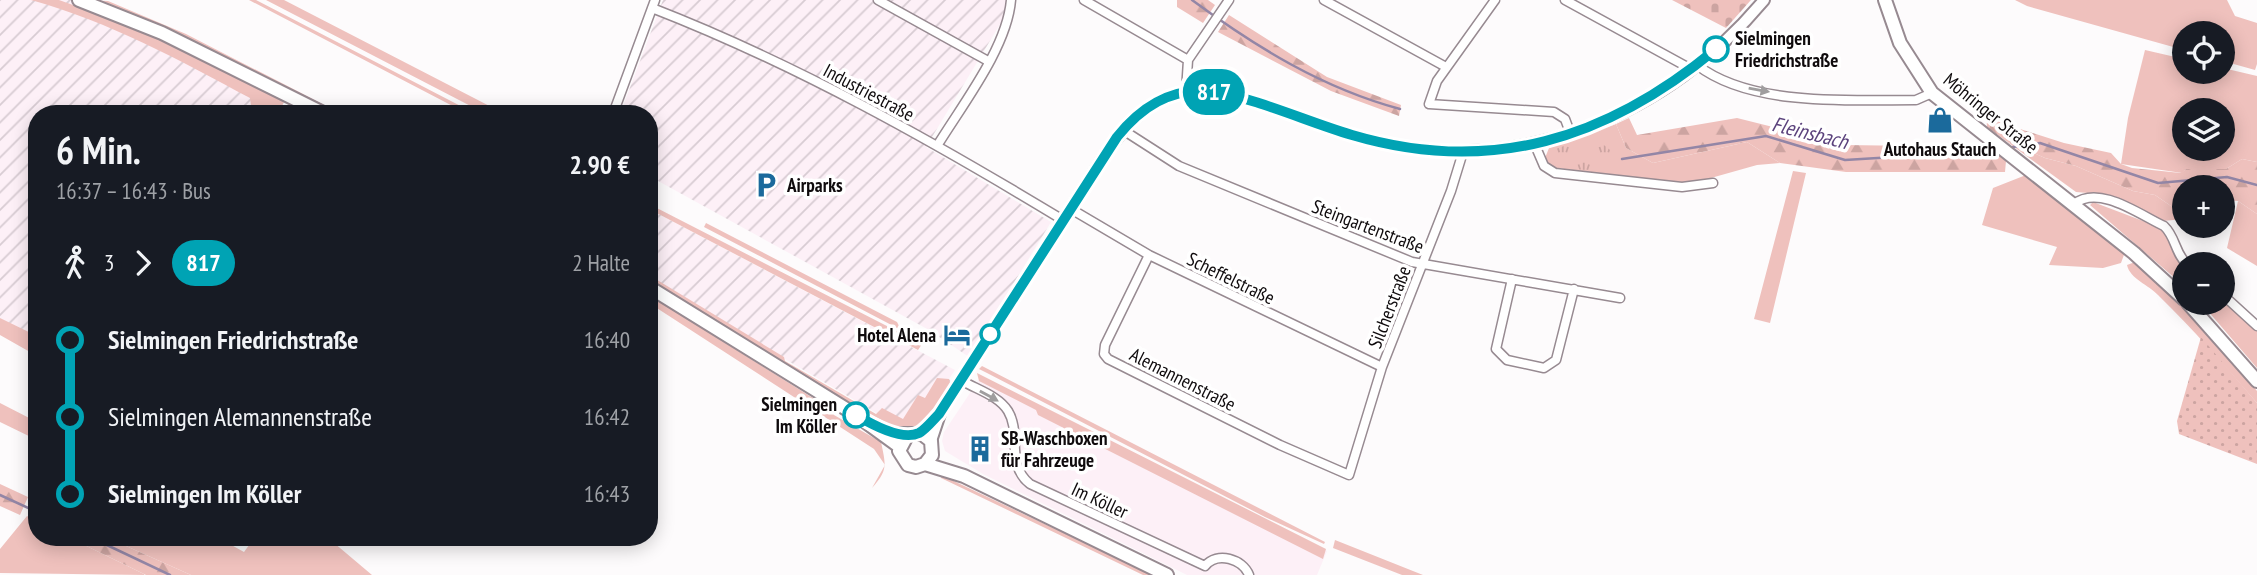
<!DOCTYPE html>
<html lang="de">
<meta charset="utf-8">
<style>
:root{--surface:#171b24;--page:#242831;--text:#f1f3f6;--muted:#9ea1a6}
body{margin:0;font-family:"PT Sans Narrow",sans-serif;background:var(--page);color:var(--text);height:100vh;display:flex;flex-direction:column;font-size:26px;white-space:nowrap}
*{box-sizing:border-box;margin:0}
p{font-size:23px;color:var(--muted)}
.icon{flex:none;width:38px;height:38px;fill:none;stroke:currentColor;stroke-width:2;stroke-linecap:round;stroke-linejoin:round}
.map{position:relative;flex:1;overflow:hidden}
.drawer{position:absolute;left:28px;top:105px;width:630px;height:441px;display:flex;flex-direction:column;background:var(--surface);border-radius:28px;box-shadow:0 4px 18px #0003}
.drawer>*{flex:none}
.badge{padding:0 14px;border-radius:23px;font-size:24px;line-height:46px}
.fabs{position:absolute;left:2172px;top:21px;display:grid;gap:14px}
.fabs a{display:grid;place-items:center;width:63px;height:63px;border-radius:50%;background:var(--surface);box-shadow:0 4px 18px #0003;font-size:35px}
.map>.badge{position:absolute;translate:-50% -50%;box-shadow:0 0 0 4px #fff}
.legs{display:flex;align-items:center;gap:10px;height:77px;padding:0 28px;font-size:23px}
.legs p{margin-inline-start:auto}
.summary{display:flex;align-items:center;justify-content:space-between;height:119px;padding:0 28px}
h1{font-size:38px;font-weight:600;line-height:52px}
ul{padding:0 28px;list-style:none}
li{display:flex;align-items:center;gap:24px;height:77px;font-size:26px}
li i{display:grid;place-items:center;width:10px;height:100%;margin:0 9px;background:currentColor}
li i::after{content:'';width:18px;height:18px;margin:-9px;border:5px solid;border-radius:50%;background:var(--surface)}
li p{margin-inline-start:auto}
li:first-child i{background:linear-gradient(#0000 50%,currentColor 0)}
li:last-child i{background:linear-gradient(currentColor 50%,#0000 0)}
.map>svg:first-child{display:block}
.built{fill:#fdf0f7}
.industrial{fill:url(#industrial-furrows)}
.grass{fill:#efc1bd;fill-rule:evenodd}
.forest{fill:url(#forest-firs)}
.cemetery{fill:url(#cemetery-stones)}
.park{fill:url(#park-tufts)}
.garden{fill:url(#garden-dots)}
.lines{fill:none;stroke-linecap:round;stroke-linejoin:round}
.stream{stroke:#9386a6;stroke-width:2.5}
.minor-casing{stroke:#978a91;stroke-width:11}
.tertiary-casing{stroke:#978a91;stroke-width:14}
.secondary-casing{stroke:#978a91;stroke-width:16}
.minor{stroke:#fff;stroke-width:8}
.tertiary{stroke:#fff;stroke-width:10}
.secondary{stroke:#fff;stroke-width:12}
.oneway{fill:#9f9d9e}
.line-1-casing{stroke:#fff;stroke-width:16}
.line-1{stroke:#00a3b4;stroke-width:10}
.stop-1-dot{fill:#fff;stroke:#00a3b4;stroke-width:3.5}
.labels{text-anchor:middle;stroke-width:7;stroke-linejoin:round;paint-order:stroke}
.stop-label{font-size:19px;font-weight:bold;fill:#0f0b0d;stroke:#fff;text-anchor:start}
.street-label{font-size:19px;fill:#0f0b0d;stroke:#fff}
.poi-label{font-size:19px;font-weight:bold;fill:#0f0b0d;stroke:#fff;text-anchor:start}
.water-label{font-size:21px;font-style:italic;fill:#5c437d;stroke:#fff}
</style>
<div class="map">
<svg width="2257" height="575" viewBox="0 0 2257 575">
<defs>
<pattern id="industrial-furrows" width="10" height="10" patternUnits="userSpaceOnUse" patternTransform="scale(1.75)"><rect width="10" height="10" fill="#fdf0f7"/><path d="M-1 1l2-2M0 10L10 0M9 11l2-2" fill="none" stroke="#d8ccd3"/></pattern>
<pattern id="forest-firs" width="22" height="20" patternUnits="userSpaceOnUse" patternTransform="scale(1.75)"><rect width="22" height="20" fill="#efc1bd"/><path d="M5 1l3.5 6h-7zM16 11l3.5 6h-7z" fill="#cca4a1"/></pattern>
<pattern id="cemetery-stones" width="16" height="16" patternUnits="userSpaceOnUse" patternTransform="scale(1.75)"><rect width="16" height="16" fill="#efc1bd"/><path d="M2 7V4a2 2 0 0 1 4 0v3zM10 15v-3a2 2 0 0 1 4 0v3z" fill="#cca4a1"/></pattern>
<pattern id="park-tufts" width="24" height="20" patternUnits="userSpaceOnUse" patternTransform="scale(1.75)"><rect width="24" height="20" fill="#efc1bd"/><path d="M3 7l-1-3M5 7V3M7 7l1-3M15 17l-1-3M17 17v-4M19 17l1-3" fill="none" stroke="#cca4a1"/></pattern>
<pattern id="garden-dots" width="8" height="8" patternUnits="userSpaceOnUse" patternTransform="scale(1.75)"><rect width="8" height="8" fill="#efc1bd"/><path d="M2 2h.1M6 6h.1" fill="none" stroke="#cca4a1" stroke-width="1.8" stroke-linecap="round"/></pattern>
</defs>
<rect width="100%" height="100%" fill="#fdfbfc"/>
<!-- built -->
<path class="built" d="M980,378L1327,551L1317,575H1187L983,474L945,451L942,441L944,432Z"/>
<!-- industrial -->
<path class="industrial" d="M0,0H79L221,62L268,114H37V347L0,329Z
M663,0H1007L1002,21L926,147L1051,222L969,357L929,330L649,176V114H620Z
M649,209L955,370L949,379L951,382L912,423L878,414L649,279Z"/>
<!-- grass -->
<path class="grass" d="M31,0H59L140,29L273,94L284,102L278,114H248L251,106L250,98C179,60 110,22 31,0Z
M89,0L108,1L186,34L342,114H333L168,31Z
M249,0H256L476,114H468Z
M266,0H284L505,114H486Z
M2015,0H2227L2235,16L2257,23V64L2255,70L2223,61L2222,33H2184V50L2027,6Z
M2145,50L2184,59V72H2222L2223,68L2257,76V162L2242,159L2226,169H2186L2182,173L2121,164L2128,118ZM2184,110H2222V149H2184Z
M1616,124L1626,148L1653,163L1747,142L1780,163L1757,165L1686,185L1549,167L1545,158L1549,148Z
M2006,141L2045,158L2076,166L2133,191L2155,195L2184,215V219L2163,221L2100,194L2076,192Z
M1793,171L1806,173L1770,323L1754,319Z
M2026,175L2125,252L2121,263L2103,268L2049,265L2057,247L1982,225L1993,188Z
M2238,201L2257,214V266L2227,248Z
M2093,202L2159,227C2171,238 2172,254 2184,265V286L2090,205Z
M649,204L922,344L918,350L649,209Z
M706,223L897,322L901,330L704,227Z
M2135,262L2204,327L2257,391V403C2225,366 2193,329 2158,295C2149,285 2130,279 2127,265Z
M649,275L784,357L785,361L876,414L882,408L903,419L918,395L925,398L937,378L949,379L951,386L920,426L913,429L894,427L784,366L649,284Z
M649,295L832,410L834,415L881,442C886,466 888,470 872,488L885,465L874,449L649,303Z
M2223,297L2257,330V368L2201,303H2222Z
M0,318L37,336V356L0,335Z
M982,366L1325,542L1324,544L1265,517L987,373L979,369Z
M977,373L1326,549L1323,559L1038,415L1036,410L979,381Z
M0,403L37,422V440L0,422Z
M941,475L1153,575H1143L941,478Z
M27,516L37,521V537H68L146,575L0,573V549Z
M106,537H217L244,552L255,537H327L372,575H191Z
M1335,540L1423,575H1402L1333,548Z"/>
<!-- forest -->
<path class="forest" d="M1177,0H1208L1215,5L1203,23L1177,7Z
M1229,15L1327,77L1401,105L1399,116L1331,91L1218,32Z
M1994,109L2003,128L2011,126L2064,143L2111,153L2121,164L2132,168L2181,173L2186,169H2226L2242,159L2257,162V214L2238,201L2223,200L2222,187H2184V215L2155,195L2133,191L2076,166L2045,158L2006,141L1987,127L1986,110Z
M1629,118L1637,135L1737,118L1845,145L1988,147L2006,161L2005,172H1846L1780,163L1747,142L1653,163L1626,148L1616,124Z
M0,484L28,497L20,515L0,506Z
M68,537H106L191,575H146Z"/>
<!-- cemetery -->
<path class="cemetery" d="M1672,0H1751L1726,28Z"/>
<!-- park -->
<path class="park" d="M1592,135L1610,150L1622,175L1552,166L1547,154L1551,151Z"/>
<!-- garden -->
<path class="garden" d="M2201,337L2257,403V464L2179,434L2177,421Z"/>
<g class="lines">
<!-- stream -->
<path class="stream" d="M1192,0C1256,47 1322,88 1400,109
M2013,147L2040,143L2158,183L2227,177L2257,185
M1622,159L1766,136L1845,160L1992,151
M0,495L37,512
M90,537L170,575"/>
<!-- minor casing -->
<g class="minor-casing">
<path id="minor" d="M878,0L988,61
M1084,0L1188,60
M1324,0L1446,67
M1495,0L1437,81L1429,104L1554,112L1565,119L1571,135
M1565,0L1691,69
M652,8C796,64 931,140 1063,220
M1697,65C1751,107 1851,100 1916,100L1932,93
M1186,91L1188,60L1229,0
M613,114L655,0
M1123,130L1179,166L1412,262L1620,298
M1535,145L1544,166L1555,173L1682,187L1713,183
M937,146C962,105 1007,48 1011,0
M2074,204C2099,184 2140,215 2164,226C2176,237 2175,254 2187,264
M1071,209L1149,255L1382,367
M1149,255L1105,345L1104,354L1108,359L1280,445L1349,475L1382,367L1451,191L1463,152
M1512,279L1496,349L1507,360L1544,368L1556,360L1574,289
M2222,294L2257,326
M961,380C975,389 998,395 1008,411C1022,434 1005,464 1030,484L1205,566
M1205,566C1217,551 1243,559 1249,575"/>
</g>
<!-- tertiary casing -->
<g class="tertiary-casing">
<path id="tertiary" d="M931,441L941,411L1101,161C1127,121 1158,87 1210,91C1266,101 1318,127 1372,140C1520,178 1668,115 1764,0"/>
</g>
<!-- secondary casing -->
<g class="secondary-casing">
<path id="secondary" d="M79,0L162,33L325,114
M1885,0L1900,43L1932,93L2134,253L2184,299
M649,287L856,415L900,447
M2188,303L2257,381
M902,434H922L931,441L932,455L925,464
M907,436L899,451L908,465L916,467L925,464L964,476L1167,575"/>
</g>
<!-- minor -->
<use href="#minor" class="minor"/>
<!-- tertiary -->
<use href="#tertiary" class="tertiary"/>
<!-- secondary -->
<use href="#secondary" class="secondary"/>
</g>
<!-- one-way arrows -->
<defs><path id="oneway-solid" d="M-6-.8H1V-3.2L6.5 0L1 3.2V.8H-6Z" transform="scale(1.75)"/></defs>
<g class="oneway">
<use href="#oneway-solid" transform="translate(1759 90) rotate(10)"/>
<use href="#oneway-solid" transform="translate(989 396) rotate(29)"/>
</g>
<g class="lines">
<!-- line-1 casing -->
<g class="line-1-casing">
<path id="line-1" d="M856,415C871,424 902,441 919,433C925,430 934,419 939,414L1117,137C1141,107 1170,88 1210,91C1259,99 1305,121 1352,135C1491,176 1607,139 1716,49"/>
</g>
<!-- line-1 -->
<use href="#line-1" class="line-1"/>
</g>
<!-- icons -->
<defs>
<g id="shop-bare" transform="scale(2.1)"><path d="M-5-2.5h2.3a2.7 3.5 0 0 1 5.4 0H5L5.5 6h-11ZM-1.5-2.5h3a1.5 2.3 0 0 0-3 0Z" fill="#1b6a9c" stroke="#fff" stroke-width="2.5" paint-order="stroke"/></g>
<g id="parking-bare" transform="scale(2.1)"><path d="M-3.5-5.5H1a3.5 3.5 0 0 1 0 7H-1V5.5H-3.5ZM-1-3.4V-.6H.8a1.4 1.4 0 0 0 0-2.8Z" fill="#1b6a9c" stroke="#fff" stroke-width="2.5" paint-order="stroke"/></g>
<g id="hotel-bare" transform="scale(2.1)"><path d="M-6-4.5h1.5V1H6V5H4.5V3h-9V5H-6ZM-4 0a1.8 1.8 0 1 1 3.6 0ZM.5 0V-2.5h3Q6-2.5 6 0Z" fill="#1b6a9c" stroke="#fff" stroke-width="2.5" paint-order="stroke"/></g>
<g id="building-bare" transform="scale(2.1)"><path d="M-4-6H4V6H1V3H-1V6H-4ZM-2.5-4.3h1.7v1.8h-1.7ZM.8-4.3h1.7v1.8H.8ZM-2.5-1h1.7V.8h-1.7ZM.8-1h1.7V.8H.8Z" fill="#1b6a9c" stroke="#fff" stroke-width="2.5" paint-order="stroke"/></g>
</defs>
<g fill-rule="evenodd">
<use href="#shop-bare" x="1940" y="120"/>
<use href="#parking-bare" x="766" y="185"/>
<use href="#hotel-bare" x="957" y="335"/>
<use href="#building-bare" x="980" y="449"/>
</g>
<!-- markers -->
<g class="stop-1-dot">
<circle cx="1716" cy="49" r="12"/>
<circle cx="990" cy="334" r="9"/>
<circle cx="856" cy="415" r="12"/>
</g>
<g class="labels">
<!-- stop labels -->
<g class="stop-label">
<text x="1735" y="45">Sielmingen<tspan x="1735" dy="22">Friedrichstraße</tspan></text>
<text x="837" y="411" text-anchor="end">Sielmingen<tspan x="837" dy="22">Im Köller</tspan></text>
</g>
<!-- street labels -->
<g class="street-label">
<text transform="translate(869 92) rotate(28)" y="7">Industriestraße</text>
<text transform="translate(1991 113) rotate(39)" y="7">Möhringer Straße</text>
<text transform="translate(1368 226) rotate(21)" y="7">Steingartenstraße</text>
<text transform="translate(1231 278) rotate(26)" y="7">Scheffelstraße</text>
<text transform="translate(1389 307) rotate(-69)" y="7">Silcherstraße</text>
<text transform="translate(1183 379) rotate(27)" y="7">Alemannenstraße</text>
<text transform="translate(1100 500) rotate(25)" y="7">Im Köller</text>
</g>
<!-- poi labels -->
<g class="poi-label">
<text x="1940" y="156" text-anchor="middle">Autohaus Stauch</text>
<text x="787" y="192">Airparks</text>
<text x="936" y="342" text-anchor="end">Hotel Alena</text>
<text x="1001" y="445">SB-Waschboxen<tspan x="1001" dy="22">für Fahrzeuge</tspan></text>
</g>
<!-- water labels -->
<g class="water-label">
<text transform="translate(1810 133) rotate(14)" y="7">Fleinsbach</text>
</g>
</g>
</svg>
<div class="fabs">
<a><svg class="icon" aria-label="locate" viewBox="0 0 24 24"><circle cx="12" cy="12" r="6"/><path d="M12 2v4M12 18v4M2 12h4M18 12h4"/></svg></a>
<a><svg class="icon" aria-label="layers" viewBox="0 0 24 24"><path d="M12 4l9 5-9 5-9-5zM3 14l9 5 9-5"/></svg></a>
<a>+</a>
<a>−</a>
</div>
<b class="badge" style="left:1214px;top:92px;background:#00a3b4;color:#fff">817</b>
<section class="drawer">
<div class="summary"><div><h1>6 Min.</h1><p>16:37 – 16:43 · Bus</p></div><b>2.90 €</b></div>
<div class="legs"><svg class="icon" aria-label="walk" viewBox="0 0 24 24"><circle cx="13" cy="4" r="2"/><path d="M13 8l-2 6 4 7M11 14l-3 7M7 12l3-4h3l4 4"/></svg>3<svg class="icon" aria-label="forward" viewBox="0 0 24 24"><path d="M9 5l7 7-7 7"/></svg><b class="badge" style="background:#00a3b4;color:#fff">817</b><p>2 Halte</p></div>
<ul>
<li><i style="color:#00a3b4"></i><b>Sielmingen Friedrichstraße</b><p>16:40</p></li>
<li><i style="color:#00a3b4"></i><span>Sielmingen Alemannenstraße</span><p>16:42</p></li>
<li><i style="color:#00a3b4"></i><b>Sielmingen Im Köller</b><p>16:43</p></li>
</ul>
</section>
</div>
